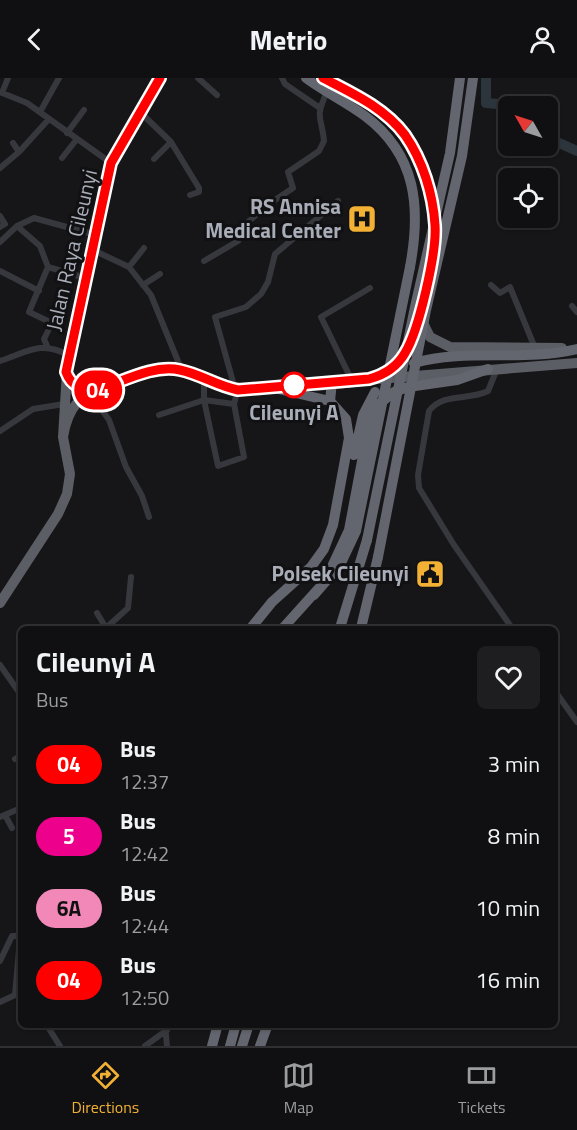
<!DOCTYPE html>
<style>
:root{--surface:#101012;--page:#1e1e20;--text:#f1f3f6;--muted:#9c9d9f;--line:#303032;--accent:#f2b134}
body{margin:0;font-family:"Titillium Web",sans-serif;background:var(--page);color:var(--text);height:100vh;display:flex;flex-direction:column;font-size:22px;white-space:nowrap}
*{box-sizing:border-box;margin:0}
p{font-size:20px;color:var(--muted)}
.icon{flex:none;width:33px;height:33px;fill:none;stroke:currentColor;stroke-width:2;stroke-linecap:round;stroke-linejoin:round}
.map{position:relative;flex:1;overflow:hidden}
.drawer{position:absolute;left:18px;top:548px;width:540px;height:402px;display:flex;flex-direction:column;background:var(--surface);border-radius:9px;box-shadow:0 2px 4px #0004,0 0 0 2px var(--line)}
.drawer>*{flex:none}
.badge{padding:0 12px;border-radius:20px;font-size:21px;line-height:39px}
.needle{width:39px;rotate:309deg}
.tools{position:absolute;left:498px;top:18px;display:grid;gap:12px}
.tools a{display:grid;place-items:center;width:60px;height:60px;border-radius:9px;background:var(--surface);box-shadow:0 2px 4px #0004,0 0 0 2px var(--line);font-size:30px}
.map>.badge{position:absolute;translate:-50% -50%;box-shadow:0 0 0 3px #fff}
.round{display:grid;place-items:center;flex:none;width:63px;height:63px;border-radius:9px;background:var(--page)}
.head{display:flex;align-items:center;justify-content:space-between;height:102px;padding:0 18px}
h1{font-size:28px;font-weight:700;line-height:45px}
ul{padding:0;list-style:none}
li{display:flex;align-items:center;gap:18px;height:72px;padding:0 18px}
li div{flex:1}
li b{display:block;font-size:22px}
li em{font-style:normal}
li .badge{min-width:66px;font-weight:700;text-align:center}
header{display:flex;justify-content:space-between;align-items:center;height:78px;padding:0 18px;background:var(--surface);font-size:27px;font-weight:700}
.menu{display:flex;justify-content:space-around;align-items:center;height:84px;border-top:2px solid var(--line);background:var(--surface);font-size:16px;color:var(--muted)}
.menu a{display:grid;justify-items:center;gap:3px}
.menu .current{color:var(--accent)}
.map>svg:first-child{display:block}
.lines{fill:none;stroke-linecap:round;stroke-linejoin:round}
.river{stroke:#2c353c;stroke-width:10}
.minor{stroke:#37383d;stroke-width:6}
.trunk{stroke:#5b5e65;stroke-width:10}
.motorway{stroke:#63666e;stroke-width:10}
.motorway-bridge{stroke:#63666e;stroke-width:10}
.line-casing{stroke:#fff;stroke-width:14}
.line{stroke:#f00;stroke-width:9}
.stop-dot{fill:#fff;stroke:#f00;stroke-width:3}
.labels{text-anchor:middle;stroke-width:6;stroke-linejoin:round;paint-order:stroke}
.poi-label{font-size:21px;font-weight:bold;fill:#a8adb8;stroke:#111113;text-anchor:end}
.street-label{font-size:21px;fill:#a8adb8;stroke:#111113}
.stop-label{font-size:21px;font-weight:bold;fill:#a8adb8;stroke:#111113}
</style>
<header><svg class="icon" aria-label="back" viewBox="0 0 24 24"><path d="M15 5l-7 7 7 7"/></svg>Metrio<svg class="icon" aria-label="person" viewBox="0 0 24 24"><circle cx="12" cy="8" r="4"/><path d="M4 21q1-7 8-7t8 7"/></svg></header>
<div class="map">
<svg width="577" height="968" viewBox="0 0 577 968">
<rect width="100%" height="100%" fill="#161618"/>
<g class="lines">
<!-- river -->
<path class="river" d="M486,0V25L498,26L508,31
M548,60L577,73"/>
<!-- minor -->
<path class="minor" d="M198,0L217,17
M282,0L285,6L320,30
M0,14L27,25L111,85
M2,15L8,0
M40,34L59,0
M140,34L171,64L199,110V114L190,117
M67,55L84,32
M19,74L48,42
M62,80L77,61
M154,81L171,64
M0,90L19,74L13,65
M0,138L5,146L0,149
M17,148L40,168L48,189L86,200
M0,164L17,148L34,140L96,157
M93,172L129,189L151,217L182,293
M204,183L238,163L248,144L269,126L293,110L288,94L319,73L324,63C322,39 314,41 327,14
M129,189L144,170
M0,193L39,213
M143,207L160,196
M491,207L500,215L510,209L535,270
M572,228L577,234
M47,268L44,261L52,245L29,234L48,189
M0,283C27,274 41,262 68,277
M497,291L488,313C468,323 444,314 429,333L418,397L419,410L454,467L512,550
M204,301V322L218,388L244,379L234,326L238,311
M352,303L321,239L370,210
M235,311L215,239L246,229L261,216L268,204L275,176L338,123
M82,321L102,332L109,342L126,389L142,418L149,439
M159,337L204,322L234,326
M0,353L33,331L64,326
M97,535L106,550
M106,550L128,530L131,499
M0,587L21,617
M555,613L577,644
M15,681L21,678
M5,737L12,750
M0,739L21,730
M21,870L19,872L15,917H21
M0,883L12,858H21
M0,924L15,917
M46,946L60,968
M165,946L167,968
M145,968L167,952"/>
<!-- trunk -->
<path class="trunk" d="M323,0C387,33 427,62 434,139
M422,243L430,259L450,269L562,270
M416,245L434,161
M67,294C71,308 83,313 96,312
M378,301L577,285
M63,359C65,347 68,335 77,325C93,309 154,288 176,292C198,295 216,309 238,311C270,309 358,309 383,297C393,291 400,283 406,274
M0,525L58,436L67,416L70,396L63,359L68,277L103,119L111,85L160,0"/>
<!-- motorway -->
<path class="motorway" d="M306,0C325,14 346,24 365,38C417,77 421,130 410,189
M414,285C466,270 524,284 577,271
M330,323L332,304
M354,377L363,337L375,314
M328,497L349,452L369,346L379,326L394,314L408,309L457,302L488,291
M251,550L272,524L311,489L324,471L333,447L349,360L346,341L330,323L270,309
M283,550L319,510
M340,550L367,462
M361,550L378,479
M212,968L218,946
M230,968L236,946
M242,968L249,946
M260,968L268,946"/>
<!-- motorway-bridge -->
<path class="motorway-bridge" d="M367,462L415,229L450,75L460,0
M378,479L426,232L462,78L473,0
M314,517L340,487L356,453L410,189"/>
</g>
<g class="lines">
<!-- line casing -->
<g class="line-casing">
<path id="line" d="M160,0L111,85L66,294C71,308 83,313 97,312C122,304 153,286 180,292C200,296 217,308 238,312L369,301C384,297 397,289 405,275C419,252 437,174 435,147C433,116 423,83 405,57C385,30 352,15 323,0"/>
</g>
<!-- line -->
<use href="#line" class="line"/>
</g>
<!-- icons -->
<defs>
<g id="hospital-square" transform="scale(1.5)"><rect x="-9" y="-9" width="18" height="18" rx="4" fill="#f2b134" stroke="#111113"/><path d="M-5-5h3v3.5h4V-5h3V5h-3V1.5h-4V5h-3Z" fill="#111"/></g>
<g id="civic-square" transform="scale(1.5)"><rect x="-9" y="-9" width="18" height="18" rx="4" fill="#f2b134" stroke="#111113"/><path d="M-.6-6.5H3V-4.5H.6V-3L4-1V1h2V6H-6V1h2V-1L-.6-3ZM-1.2 2.5V6h2.4V2.5Z" fill="#111"/></g>
</defs>
<g fill-rule="evenodd">
<use href="#hospital-square" x="362" y="141"/>
<use href="#civic-square" x="430" y="496"/>
</g>
<!-- markers -->
<circle class="stop-dot" cx="294" cy="307" r="12"/>
<g class="labels">
<!-- poi labels -->
<g class="poi-label">
<text x="341" y="136">RS Annisa<tspan x="341" dy="24">Medical Center</tspan></text>
<text x="409" y="503">Polsek Cileunyi</text>
</g>
<!-- street labels -->
<g class="street-label">
<text transform="translate(72 172) rotate(-77)" y="7">Jalan Raya Cileunyi</text>
</g>
<!-- stop labels -->
<g class="stop-label">
<text x="294" y="342">Cileunyi A</text>
</g>
</g>
</svg>
<div class="tools">
<a><svg class="needle" viewBox="-14 -14 28 28"><path d="M0-13l5 13h-10z" fill="#e53935"/><path d="M0 13l5-13h-10z" fill="#9c9d9f"/></svg></a>
<a><svg class="icon" aria-label="locate" viewBox="0 0 24 24"><circle cx="12" cy="12" r="6"/><path d="M12 2v4M12 18v4M2 12h4M18 12h4"/></svg></a>
</div>
<b class="badge" style="left:98px;top:312px;background:#f00;color:#fff">04</b>
<section class="drawer">
<div class="head"><div><h1>Cileunyi A</h1><p>Bus</p></div><a class="round"><svg class="icon" aria-label="heart" viewBox="0 0 24 24"><path d="M12 20l-8-8c-3-5 5-10 8-4 3-6 11-1 8 4z"/></svg></a></div>
<ul>
<li><span class="badge" style="background:#f00;color:#fff">04</span><div><b>Bus</b><p>12:37</p></div><em>3 min</em></li>
<li><span class="badge" style="background:#ec008c;color:#fff">5</span><div><b>Bus</b><p>12:42</p></div><em>8 min</em></li>
<li><span class="badge" style="background:#f288b7;color:#111">6A</span><div><b>Bus</b><p>12:44</p></div><em>10 min</em></li>
<li><span class="badge" style="background:#f00;color:#fff">04</span><div><b>Bus</b><p>12:50</p></div><em>16 min</em></li>
</ul>
</section>
</div>
<nav class="menu">
<a class="current"><svg class="icon" aria-label="directions" viewBox="0 0 24 24"><path d="M12 3l9 9-9 9-9-9zM9 14v-3h6M13 9l2 2-2 2"/></svg>Directions</a>
<a><svg class="icon" aria-label="map" viewBox="0 0 24 24"><path d="M3 6l6-2 6 2 6-2v14l-6 2-6-2-6 2zM9 4v14M15 6v14"/></svg>Map</a>
<a><svg class="icon" aria-label="tickets" viewBox="0 0 24 24"><path d="M3 7h18v10H3zM15 7v10"/></svg>Tickets</a>
</nav>
